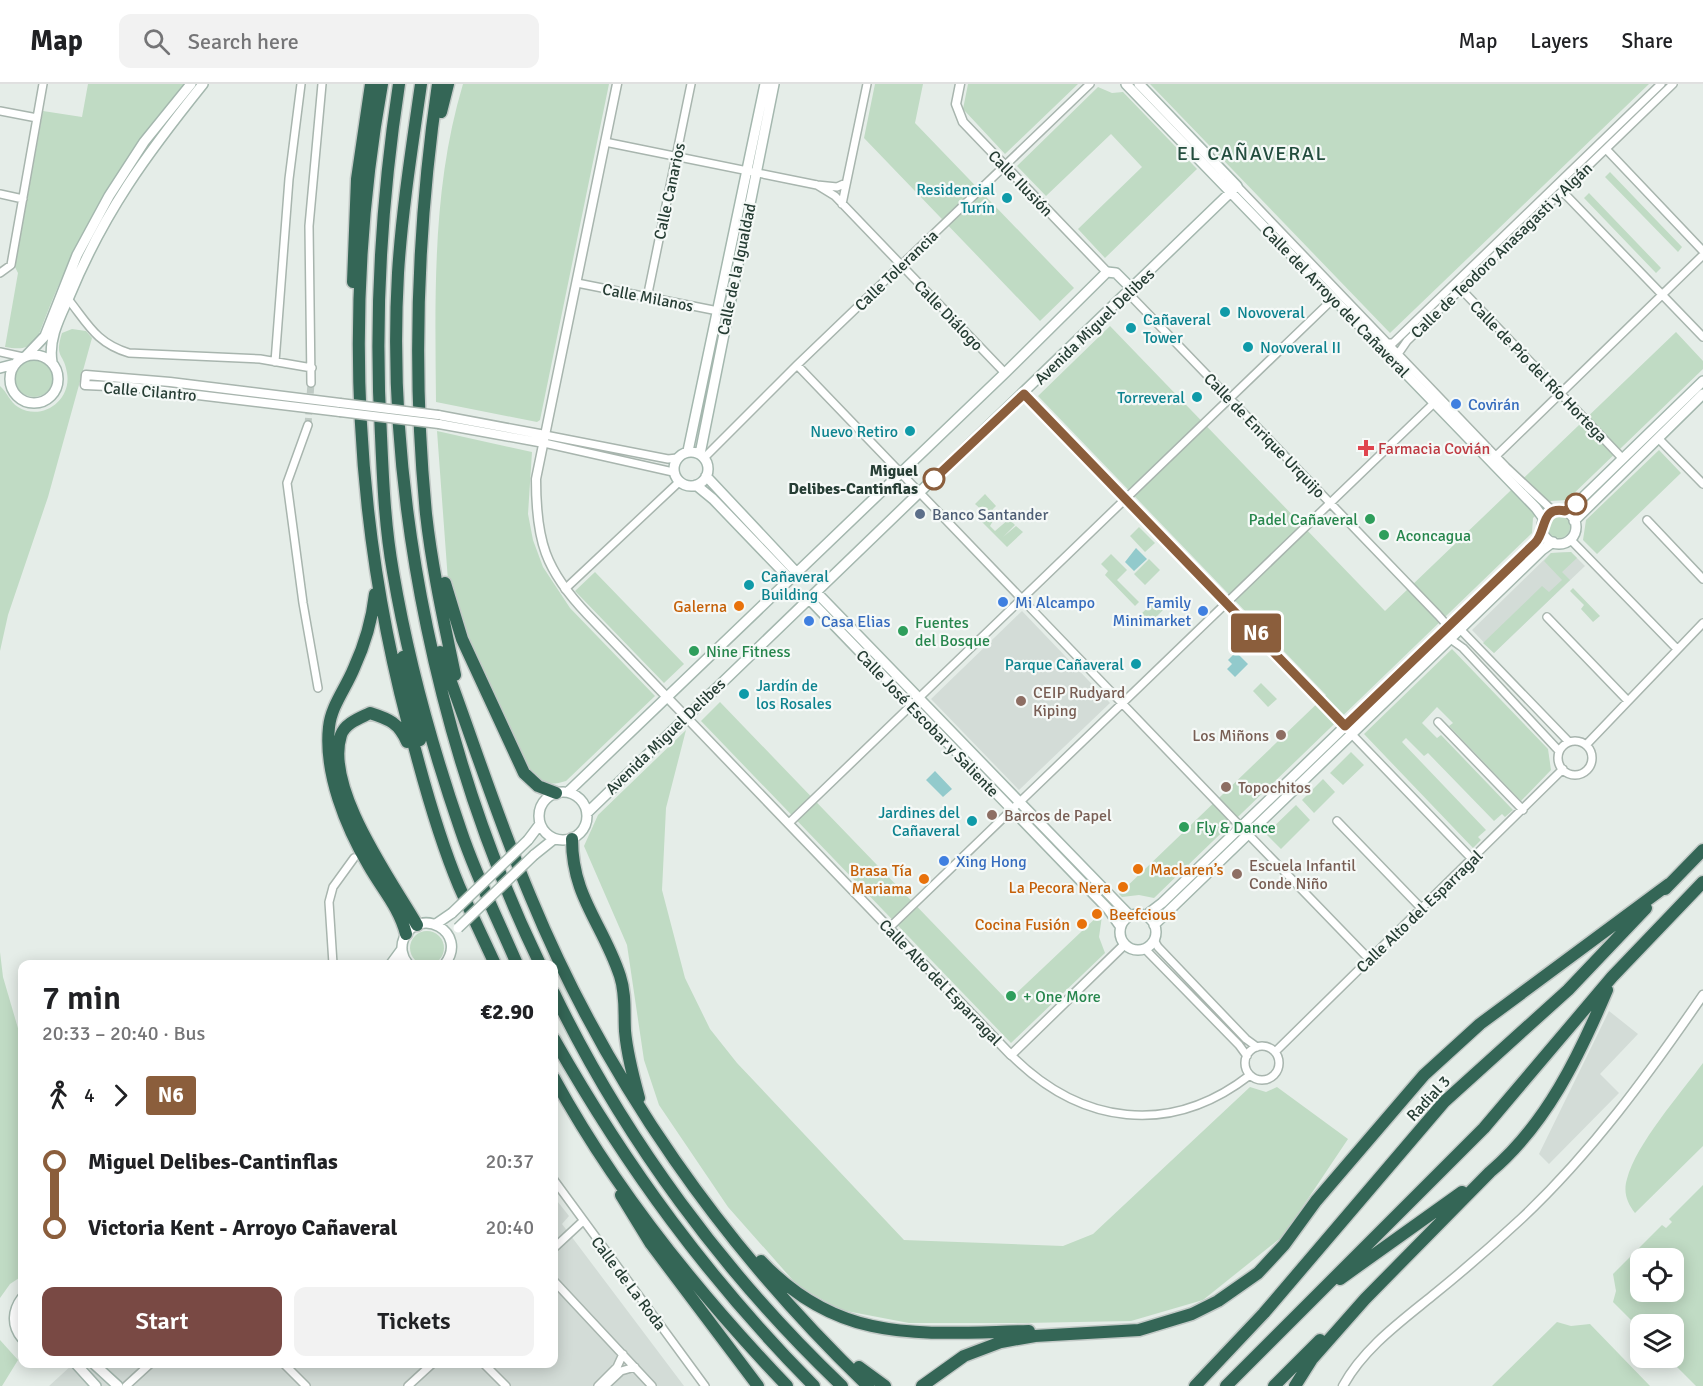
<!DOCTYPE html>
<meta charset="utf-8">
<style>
:root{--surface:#fff;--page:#f2f2f2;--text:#202124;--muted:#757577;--line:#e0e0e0;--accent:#794944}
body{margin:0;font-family:Signika,sans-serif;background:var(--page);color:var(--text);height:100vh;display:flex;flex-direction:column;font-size:22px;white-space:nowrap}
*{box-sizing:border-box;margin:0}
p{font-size:20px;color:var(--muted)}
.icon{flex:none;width:33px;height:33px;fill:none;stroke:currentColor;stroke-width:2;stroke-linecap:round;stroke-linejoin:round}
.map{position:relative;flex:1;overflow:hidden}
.panel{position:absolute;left:18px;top:876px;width:540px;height:408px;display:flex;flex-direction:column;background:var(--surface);border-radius:12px;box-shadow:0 3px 15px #0003}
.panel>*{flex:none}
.badge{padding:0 12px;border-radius:4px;font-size:21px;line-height:39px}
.tools{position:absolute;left:1630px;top:1164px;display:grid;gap:12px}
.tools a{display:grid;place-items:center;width:54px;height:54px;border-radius:12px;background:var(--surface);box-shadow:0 3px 15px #0003;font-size:30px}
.map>.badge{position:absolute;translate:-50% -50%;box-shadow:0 0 0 3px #fff}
.legs{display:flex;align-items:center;gap:9px;height:66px;padding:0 24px;font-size:20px}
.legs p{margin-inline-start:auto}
.headline{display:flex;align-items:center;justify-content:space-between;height:102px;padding:0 24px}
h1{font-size:33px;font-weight:600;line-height:45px}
.button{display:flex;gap:12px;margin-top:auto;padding:12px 24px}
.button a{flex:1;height:69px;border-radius:12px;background:var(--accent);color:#fff;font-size:24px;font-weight:600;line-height:69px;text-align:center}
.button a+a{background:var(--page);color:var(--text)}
ul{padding:0 24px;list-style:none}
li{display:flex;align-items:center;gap:21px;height:66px;font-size:22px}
li i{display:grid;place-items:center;width:9px;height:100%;margin:0 8px;background:currentColor}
li i::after{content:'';width:15px;height:15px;margin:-8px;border:4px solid;border-radius:50%;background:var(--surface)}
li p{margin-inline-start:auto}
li:first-child i{background:linear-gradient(#0000 50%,currentColor 0)}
li:last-child i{background:linear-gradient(currentColor 50%,#0000 0)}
header{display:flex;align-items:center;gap:36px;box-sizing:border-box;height:84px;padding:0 30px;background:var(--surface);border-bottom:2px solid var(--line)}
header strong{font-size:28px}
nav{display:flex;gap:33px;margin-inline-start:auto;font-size:21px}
.search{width:420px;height:54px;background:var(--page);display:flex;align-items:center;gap:15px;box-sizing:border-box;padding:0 21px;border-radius:12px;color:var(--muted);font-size:22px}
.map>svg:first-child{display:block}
.built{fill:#d3dcd7}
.green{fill:#c0dbc4;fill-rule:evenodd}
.water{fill:#92cacc}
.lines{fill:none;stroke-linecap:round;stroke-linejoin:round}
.minor-tunnel{stroke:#bfcac4;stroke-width:7;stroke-dasharray:7 3.5;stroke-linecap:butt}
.minor-casing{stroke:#a8b5ae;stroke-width:10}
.tertiary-casing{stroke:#a8b5ae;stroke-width:11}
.secondary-casing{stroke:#a4b7ae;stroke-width:12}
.motorway-casing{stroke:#c2c9c6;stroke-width:15}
.minor{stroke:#fff;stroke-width:7}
.tertiary{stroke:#fff;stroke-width:8}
.secondary{stroke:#fff;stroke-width:9}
.motorway{stroke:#346656;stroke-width:12}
.tertiary-bridge-casing{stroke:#a8b5ae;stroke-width:11;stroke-linecap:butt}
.secondary-bridge-casing{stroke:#a4b7ae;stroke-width:12;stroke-linecap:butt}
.tertiary-bridge{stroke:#fff;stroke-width:8}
.secondary-bridge{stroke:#fff;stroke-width:9}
.line-1-casing{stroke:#fff;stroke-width:14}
.line-1{stroke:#8b5e3c;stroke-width:9}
.culture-dot{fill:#0f9aa8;stroke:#f5f9f7;stroke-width:2}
.shop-dot{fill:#3f7fe0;stroke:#f5f9f7;stroke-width:2}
.health-dot{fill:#e0444e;stroke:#f5f9f7;stroke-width:2}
.stop-1-dot{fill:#fff;stroke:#8b5e3c;stroke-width:3}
.service-dot{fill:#5c6f8a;stroke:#f5f9f7;stroke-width:2}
.leisure-dot{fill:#2e9e5b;stroke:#f5f9f7;stroke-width:2}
.food-dot{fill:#e8710a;stroke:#f5f9f7;stroke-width:2}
.education-dot{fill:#8d6e63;stroke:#f5f9f7;stroke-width:2}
.labels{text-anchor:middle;stroke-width:4.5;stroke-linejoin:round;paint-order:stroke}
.street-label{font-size:16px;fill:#263d34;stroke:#f5f9f7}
.culture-label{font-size:16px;fill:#0d838f;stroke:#f5f9f7;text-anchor:end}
.shop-label{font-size:16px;fill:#366cbe;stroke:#f5f9f7;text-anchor:start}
.health-label{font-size:16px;fill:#be3a42;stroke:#f5f9f7;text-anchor:start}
.stop-label{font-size:16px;font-weight:bold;fill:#263d34;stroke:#f5f9f7;text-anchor:end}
.service-label{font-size:16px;fill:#4e5e75;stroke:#f5f9f7;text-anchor:start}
.leisure-label{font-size:16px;fill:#27864d;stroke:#f5f9f7;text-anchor:start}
.food-label{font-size:16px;fill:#c56008;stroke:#f5f9f7;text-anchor:end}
.education-label{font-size:16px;fill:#785e54;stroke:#f5f9f7;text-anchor:start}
.quarter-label{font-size:20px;letter-spacing:1.5px;fill:#234d3e;stroke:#f5f9f7}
</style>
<header>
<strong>Map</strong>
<div class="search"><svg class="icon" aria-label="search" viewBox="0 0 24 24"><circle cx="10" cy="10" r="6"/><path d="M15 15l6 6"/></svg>Search here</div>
<nav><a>Map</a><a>Layers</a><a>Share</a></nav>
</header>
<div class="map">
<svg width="1703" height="1302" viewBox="0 0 1703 1302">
<rect width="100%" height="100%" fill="#e5ede8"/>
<!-- built -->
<path class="built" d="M1571,468L1585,482L1494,569L1472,546L1551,469Z
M1022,527L1110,619L1019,706L931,615Z
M1609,927L1638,950L1600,990L1619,1009L1549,1080L1539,1070Z
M554,1113L569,1132L562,1140L684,1302H49L73,1280H554Z"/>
<!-- green -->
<path class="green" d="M88,0H185C117,85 74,153 37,256C27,266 18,265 5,263L18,189L15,183L43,27L82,33Z
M463,0H609L540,336L537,338L436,318C435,211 432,103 463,0Z
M875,0H923L915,39L1074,204L1040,237L864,54Z
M968,0H1078L1005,70L963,25Z
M1150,0H1649L1390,249Z
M1098,3L1112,9L1123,8L1197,85L1105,174L1078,145L1142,83L1111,50L1046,112L1017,82Z
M1610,88L1682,163L1678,168L1605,93Z
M1589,109L1661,184L1656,189L1584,114Z
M1110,242L1385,527L1676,248L1703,277V285L1567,416L1551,417L1533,434L1532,449L1154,814L1139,811L1122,813L1119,810L1326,611L1038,312Z
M72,245L86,247L92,254L48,413L8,531L0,567V302C7,308 10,318 18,323C42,338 72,316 67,289C64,268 54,275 62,249Z
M15 294a19 19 0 1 1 38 0a19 19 0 1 1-38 0Z
M437,347L532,368L528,430L533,456L543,483L570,524L655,612L566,697C550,702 542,700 531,688L467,551L448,497Z
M1659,366L1681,389L1597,470L1583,456L1586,436Z
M985,410L996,422L989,429L994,435L990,442L995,447L1009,435L1015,441L1003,453L1016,442L1023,448L1007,463L978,434L984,428L975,420Z
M1548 443a11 11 0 1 1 22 0a11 11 0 1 1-22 0Z
M1139,443L1155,459L1145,468L1130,452Z
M1571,468L1577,474L1562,488L1570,496L1494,569L1483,559L1542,502L1549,508L1562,496L1544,477L1551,469Z
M1111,470L1127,486L1117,496L1139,518L1135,522L1105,491L1108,487L1101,480Z
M1149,475L1160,486L1145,501L1134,490Z
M595,488L684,580L664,599L575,507Z
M1573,504L1600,532L1593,538L1581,525L1584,521L1570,507Z
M1156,516L1164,525L1150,539L1141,530Z
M1452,565L1548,665L1551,686L1521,717L1449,642L1453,639L1437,623L1422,639L1437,654L1441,651L1513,726L1505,733L1502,730L1494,737L1428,669L1424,672L1406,654L1402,658L1486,746L1478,753L1481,756L1473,764L1364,650Z
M1261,599L1277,615L1268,623L1253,607Z
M720,618L1008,917L1100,830L1102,832L1099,853L1105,869L1011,959L701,637Z
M686,646L666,724L662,806L685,894L710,945L737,979L904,1156L1063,1162L1093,1150L1250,1003L1266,1008L1277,1003L1348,1055L1283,1152L1203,1216L1131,1237L1024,1239H909L841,1226L798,1202L728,1123L659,1021L644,976L627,861L584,762L598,731Z
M1351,668L1364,681L1343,701L1330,689Z
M1323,695L1335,708L1314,729L1302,716Z
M1296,721L1310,736L1281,765L1266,750Z
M410 864a17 17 0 1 1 34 0a17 17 0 1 1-34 0Z
M0,868L3,893L22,958V1192L10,1200L0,1214Z
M1703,979V1062L1635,1129C1627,1119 1623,1108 1627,1095C1636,1060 1681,1009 1703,979Z
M1703,1101V1302H1696L1668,1274H1674V1240H1641L1638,1243L1613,1218L1616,1207L1613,1190L1662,1141L1666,1144L1672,1138L1669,1135ZM1641,1174H1674V1208H1641Z
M1557,1238L1571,1242L1590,1240L1650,1302H1492Z
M0,1256L18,1276L2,1302H0Z"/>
<!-- water -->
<path class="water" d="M1136,464L1147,475L1134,487L1125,478Z
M1236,568L1248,580L1235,593L1227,585L1232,580L1228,576Z
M935,687L952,705L943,713L926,696Z"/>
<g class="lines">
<!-- minor-tunnel -->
<path class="minor-tunnel" d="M308,341L311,299"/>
<!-- minor casing -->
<g class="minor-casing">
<path id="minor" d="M0,27L37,34
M605,58L817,101L837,103L846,99
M1606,65L1703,167
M817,101L835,112L1005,289
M1237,102L1506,383L1553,427
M1562,107L1703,253
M0,110L23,115
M842,120L867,0
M0,189L11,181L43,0
M577,199L718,227
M1459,203L1623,375
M1128,209L1438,531L1446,540V546
M647,214L691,0
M68,215C88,240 96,259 129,269L260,275L312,284
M1387,259H1393L1661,0
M0,268L23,273
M1398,270L1407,257L1673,0
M275,278L289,95L301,0
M797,281L1241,743
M311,299L309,142L322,0
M1024,310L1472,775
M308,341L287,399L303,519L318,604
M545,351L668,375L677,374
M1658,354L1703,400
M544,359L673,388
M1496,372L1703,171
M704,374L797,281L1090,0
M1647,436L1703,495
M1570,455L1677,565
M565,505L679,398
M1547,533L1628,617
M1459,544L1569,658
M1449,554L1463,564L1559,667
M1438,638L1523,726
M1558 674a17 17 0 1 1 34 0a17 17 0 1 1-34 0Z
M1586,661L1703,539
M1337,737L1422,825
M789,739L1333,215
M1247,749L1370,876
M889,844L1434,319
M1154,856L1158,863L1246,955L1257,963
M1145,865L1239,961L1247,972
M333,880L329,818L333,803L354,774
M1245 979a17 17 0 1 1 34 0a17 17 0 1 1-34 0Z
M1275,968L1563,685
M1011,971C1081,1041 1170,1053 1250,991
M554,1096L705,1302
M554,1164L583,1137
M554,1197L652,1302
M284,1280L306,1302
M484,1280L506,1302
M126,1302L150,1280
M408,1302L432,1280
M598,1302L617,1283L623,1270
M605,1302L621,1287L635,1283"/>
</g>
<!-- tertiary casing -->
<g class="tertiary-casing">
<path id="tertiary" d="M617,0L536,395C536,457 545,486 588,531L1011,971L1124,861
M960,0L956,20L963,38L1107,188
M340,319L170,298L86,291L85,301L131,303L340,328
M438,331L545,351
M439,340L544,359
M1343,1302C1363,1265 1400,1238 1432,1212C1463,1187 1493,1161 1522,1134C1592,1068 1648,991 1703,911"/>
</g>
<!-- secondary casing -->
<g class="secondary-casing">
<path id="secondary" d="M1126,0L1536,424L1544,435
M10 295a24 24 0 1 1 48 0a24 24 0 1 1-48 0Z
M26,272L45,252L77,171L109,112L144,58L191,0
M52,278C48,255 60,233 69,213C104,128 146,71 203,0
M0,284L15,280
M688,367L765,0
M674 385a17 17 0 1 1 34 0a17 17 0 1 1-34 0Z
M700,370L774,0
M706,392L797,489
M696,401L713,415L790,495
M1542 443a17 17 0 1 1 34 0a17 17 0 1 1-34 0Z
M1565,427L1577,419L1703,297
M1574,437L1703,310
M816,508L1130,832
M809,515L1108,825L1120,842
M539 732a24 24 0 1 1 48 0a24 24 0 1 1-48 0Z
M568,708L1005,289L1107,188L1116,189L1128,201V209
M587,729L1237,102L1139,0
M528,756L540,740
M534,771L554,755
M1120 848a18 18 0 1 1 36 0a18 18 0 1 1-36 0Z
M1145,832L1162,819L1535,459L1543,449
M436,840L452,829
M1154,841L1542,466L1553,458
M391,880L402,865
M408,880C402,873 400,863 404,854C419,821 469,848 445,880
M22,1214C13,1226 11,1241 22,1254
M76,1280L96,1302
M94,1280L118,1302"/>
</g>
<!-- motorway casing -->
<g class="motorway-casing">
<path id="motorway" d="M382,0C342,222 354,452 416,669C428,714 441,759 459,802C471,829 483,854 495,880
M399,0C381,118 374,233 381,352C383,398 385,443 393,488C408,576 432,663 461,747C476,792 498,836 517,880
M421,0C412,63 402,126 398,189C385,417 441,676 540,880
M438,0C417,143 412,286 426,430C432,484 444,538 455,591
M441,28L448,0
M353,198L357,95L371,0
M445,499L462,555L524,689L538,702L556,709
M375,510C372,536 365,560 354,584C346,604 331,622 329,643C324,689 346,743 369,782C382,805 399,823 406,850
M440,568C471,650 497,734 531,814C607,998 725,1165 868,1302
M403,573L420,656
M407,658C399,639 389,635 370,629C360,634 345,639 341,651C324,704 391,796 417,841
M572,755C572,813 603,840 620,892C626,910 624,928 625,947C627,970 633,992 639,1014
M1665,805L1703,766
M554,909C624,1054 725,1191 842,1302
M554,955C627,1084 709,1196 814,1302
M554,994C615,1106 699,1210 787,1302
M621,1111L651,1160L758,1302
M761,1177C841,1262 924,1249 1029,1247
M1340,1195L1462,1108
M859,1283L885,1302
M922,1302L964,1272L1001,1258L1035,1252L1139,1246L1192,1230L1218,1217L1258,1189L1284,1161L1316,1117L1424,991L1480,940L1669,800
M1195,1302L1264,1229L1444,1018L1568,906L1646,824
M1226,1302L1484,1044L1612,893L1703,798
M1274,1302L1320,1256
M1295,1302L1312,1275L1365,1215L1490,1088C1546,1041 1579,972 1607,906"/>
</g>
<!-- minor -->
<use href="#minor" class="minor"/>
<!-- tertiary -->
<use href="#tertiary" class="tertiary"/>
<!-- secondary -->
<use href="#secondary" class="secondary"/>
<!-- motorway -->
<use href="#motorway" class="motorway"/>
<!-- tertiary-bridge casing -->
<g class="tertiary-bridge-casing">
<path id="tertiary-bridge" d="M340,319L438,331
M340,328L439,340"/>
</g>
<!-- secondary-bridge casing -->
<g class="secondary-bridge-casing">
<path id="secondary-bridge" d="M452,829L528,756
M458,844L534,771"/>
</g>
<!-- tertiary-bridge -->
<use href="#tertiary-bridge" class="tertiary-bridge"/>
<!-- secondary-bridge -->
<use href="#secondary-bridge" class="secondary-bridge"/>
</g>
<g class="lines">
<!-- line-1 casing -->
<g class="line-1-casing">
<path id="line-1" d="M934,395L1024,310L1345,642L1535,459C1547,447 1540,422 1565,427L1576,420"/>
</g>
<!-- line-1 -->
<use href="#line-1" class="line-1"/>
</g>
<!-- markers -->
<g class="culture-dot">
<circle cx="1007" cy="114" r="6"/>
<circle cx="1225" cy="228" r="6"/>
<circle cx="1131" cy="244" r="6"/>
<circle cx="1248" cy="263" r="6"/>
<circle cx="1197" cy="313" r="6"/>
<circle cx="910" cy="347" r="6"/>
<circle cx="749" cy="501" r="6"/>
<circle cx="1136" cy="580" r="6"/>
<circle cx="744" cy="610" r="6"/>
<circle cx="972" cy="737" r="6"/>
</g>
<g class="shop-dot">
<circle cx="1456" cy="320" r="6"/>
<circle cx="1003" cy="518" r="6"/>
<circle cx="1203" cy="527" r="6"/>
<circle cx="809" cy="537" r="6"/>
<circle cx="944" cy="777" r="6"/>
</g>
<path class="health-dot" d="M1363 355h6v6h6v6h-6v6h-6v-6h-6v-6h6z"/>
<g class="stop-1-dot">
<circle cx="934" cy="395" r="10"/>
<circle cx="1576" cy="420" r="10"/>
</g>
<circle class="service-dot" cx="920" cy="430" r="6"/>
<g class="leisure-dot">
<circle cx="1370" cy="435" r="6"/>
<circle cx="1384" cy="451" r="6"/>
<circle cx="903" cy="547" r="6"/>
<circle cx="694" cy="567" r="6"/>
<circle cx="1184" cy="743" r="6"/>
<circle cx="1011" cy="912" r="6"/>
</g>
<g class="food-dot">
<circle cx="739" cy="522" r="6"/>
<circle cx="1138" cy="785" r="6"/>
<circle cx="924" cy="795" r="6"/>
<circle cx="1123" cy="803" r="6"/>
<circle cx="1097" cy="830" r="6"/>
<circle cx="1082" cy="840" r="6"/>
</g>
<g class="education-dot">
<circle cx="1021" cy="617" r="6"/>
<circle cx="1281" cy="651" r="6"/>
<circle cx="1226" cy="703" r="6"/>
<circle cx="992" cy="731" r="6"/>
<circle cx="1237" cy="790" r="6"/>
</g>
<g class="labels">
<!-- street labels -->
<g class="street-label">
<text transform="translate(1021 99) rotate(46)" y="6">Calle Ilusión</text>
<text transform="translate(669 107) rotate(-78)" y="6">Calle Canarios</text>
<text transform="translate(1501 166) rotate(-44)" y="6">Calle de Teodoro Anasagasti y Algán</text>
<text transform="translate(736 185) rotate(-78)" y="6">Calle de la Igualdad</text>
<text transform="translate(896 186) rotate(-44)" y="6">Calle Tolerancia</text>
<text transform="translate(648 213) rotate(11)" y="6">Calle Milanos</text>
<text transform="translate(1336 217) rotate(46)" y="6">Calle del Arroyo del Cañaveral</text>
<text transform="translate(949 231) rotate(46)" y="6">Calle Diálogo</text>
<text transform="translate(1094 242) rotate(-44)" y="6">Avenida Miguel Delibes</text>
<text transform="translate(1539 287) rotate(46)" y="6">Calle de Pío del Río Hortega</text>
<text transform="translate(150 307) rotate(5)" y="6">Calle Cilantro</text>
<text transform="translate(1265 351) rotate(46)" y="6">Calle de Enrique Urquijo</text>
<text transform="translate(928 639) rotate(46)" y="6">Calle José Escobar y Saliente</text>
<text transform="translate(665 652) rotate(-44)" y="6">Avenida Miguel Delibes</text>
<text transform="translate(1419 827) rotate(-44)" y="6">Calle Alto del Esparragal</text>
<text transform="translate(941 898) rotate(46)" y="6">Calle Alto del Esparragal</text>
<text transform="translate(1428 1014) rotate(-47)" y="6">Radial 3</text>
<text transform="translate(629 1199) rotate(53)" y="6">Calle de La Roda</text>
</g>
<!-- culture labels -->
<g class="culture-label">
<text x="995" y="111">Residencial<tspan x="995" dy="18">Turín</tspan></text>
<text x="1237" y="234" text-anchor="start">Novoveral</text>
<text x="1143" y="241" text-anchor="start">Cañaveral<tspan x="1143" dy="18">Tower</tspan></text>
<text x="1260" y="269" text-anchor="start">Novoveral II</text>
<text x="1185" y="319">Torreveral</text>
<text x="898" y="353">Nuevo Retiro</text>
<text x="761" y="498" text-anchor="start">Cañaveral<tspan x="761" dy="18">Building</tspan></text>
<text x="1124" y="586">Parque Cañaveral</text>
<text x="756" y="607" text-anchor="start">Jardín de<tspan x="756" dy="18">los Rosales</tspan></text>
<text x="960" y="734">Jardines del<tspan x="960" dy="18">Cañaveral</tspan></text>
</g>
<!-- shop labels -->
<g class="shop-label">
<text x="1468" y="326">Covirán</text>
<text x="1015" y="524">Mi Alcampo</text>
<text x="1191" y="524" text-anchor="end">Family<tspan x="1191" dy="18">Minimarket</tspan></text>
<text x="821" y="543">Casa Elias</text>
<text x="956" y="783">Xing Hong</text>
</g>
<!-- health labels -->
<g class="health-label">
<text x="1378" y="370">Farmacia Covián</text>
</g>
<!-- stop labels -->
<g class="stop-label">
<text x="918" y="392">Miguel<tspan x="918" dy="18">Delibes-Cantinflas</tspan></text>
</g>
<!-- service labels -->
<g class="service-label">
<text x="932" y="436">Banco Santander</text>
</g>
<!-- leisure labels -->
<g class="leisure-label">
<text x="1358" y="441" text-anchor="end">Padel Cañaveral</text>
<text x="1396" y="457">Aconcagua</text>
<text x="915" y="544">Fuentes<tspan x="915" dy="18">del Bosque</tspan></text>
<text x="706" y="573">Nine Fitness</text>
<text x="1196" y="749">Fly &amp; Dance</text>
<text x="1023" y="918">+ One More</text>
</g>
<!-- food labels -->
<g class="food-label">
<text x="727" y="528">Galerna</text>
<text x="1150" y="791" text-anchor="start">Maclaren’s</text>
<text x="912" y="792">Brasa Tía<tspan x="912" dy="18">Mariama</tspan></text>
<text x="1111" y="809">La Pecora Nera</text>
<text x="1109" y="836" text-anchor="start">Beefcious</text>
<text x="1070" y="846">Cocina Fusión</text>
</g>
<!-- education labels -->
<g class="education-label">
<text x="1033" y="614">CEIP Rudyard<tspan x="1033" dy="18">Kiping</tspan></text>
<text x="1269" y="657" text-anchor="end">Los Miñons</text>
<text x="1238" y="709">Topochitos</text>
<text x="1004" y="737">Barcos de Papel</text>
<text x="1249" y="787">Escuela Infantil<tspan x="1249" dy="18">Conde Niño</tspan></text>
</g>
<!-- quarter labels -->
<g class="quarter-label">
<text x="1252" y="76">EL CAÑAVERAL</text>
</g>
</g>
</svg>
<div class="tools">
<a><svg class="icon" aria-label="locate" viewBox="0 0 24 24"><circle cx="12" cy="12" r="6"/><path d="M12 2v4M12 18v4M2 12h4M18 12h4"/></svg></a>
<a><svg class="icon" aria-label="layers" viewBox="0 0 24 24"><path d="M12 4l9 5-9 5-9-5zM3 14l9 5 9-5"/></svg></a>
</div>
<b class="badge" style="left:1256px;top:549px;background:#8b5e3c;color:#fff">N6</b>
<section class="panel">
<div class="headline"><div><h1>7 min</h1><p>20:33 – 20:40 · Bus</p></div><b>€2.90</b></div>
<div class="legs"><svg class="icon" aria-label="walk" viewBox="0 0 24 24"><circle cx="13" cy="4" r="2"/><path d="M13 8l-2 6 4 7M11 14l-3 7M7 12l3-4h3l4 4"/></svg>4<svg class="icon" aria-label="forward" viewBox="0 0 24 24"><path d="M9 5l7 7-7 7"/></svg><b class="badge" style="background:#8b5e3c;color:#fff">N6</b></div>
<ul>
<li><i style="color:#8b5e3c"></i><b>Miguel Delibes-Cantinflas</b><p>20:37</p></li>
<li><i style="color:#8b5e3c"></i><b>Victoria Kent - Arroyo Cañaveral</b><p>20:40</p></li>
</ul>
<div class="button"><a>Start</a><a>Tickets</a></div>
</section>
</div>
